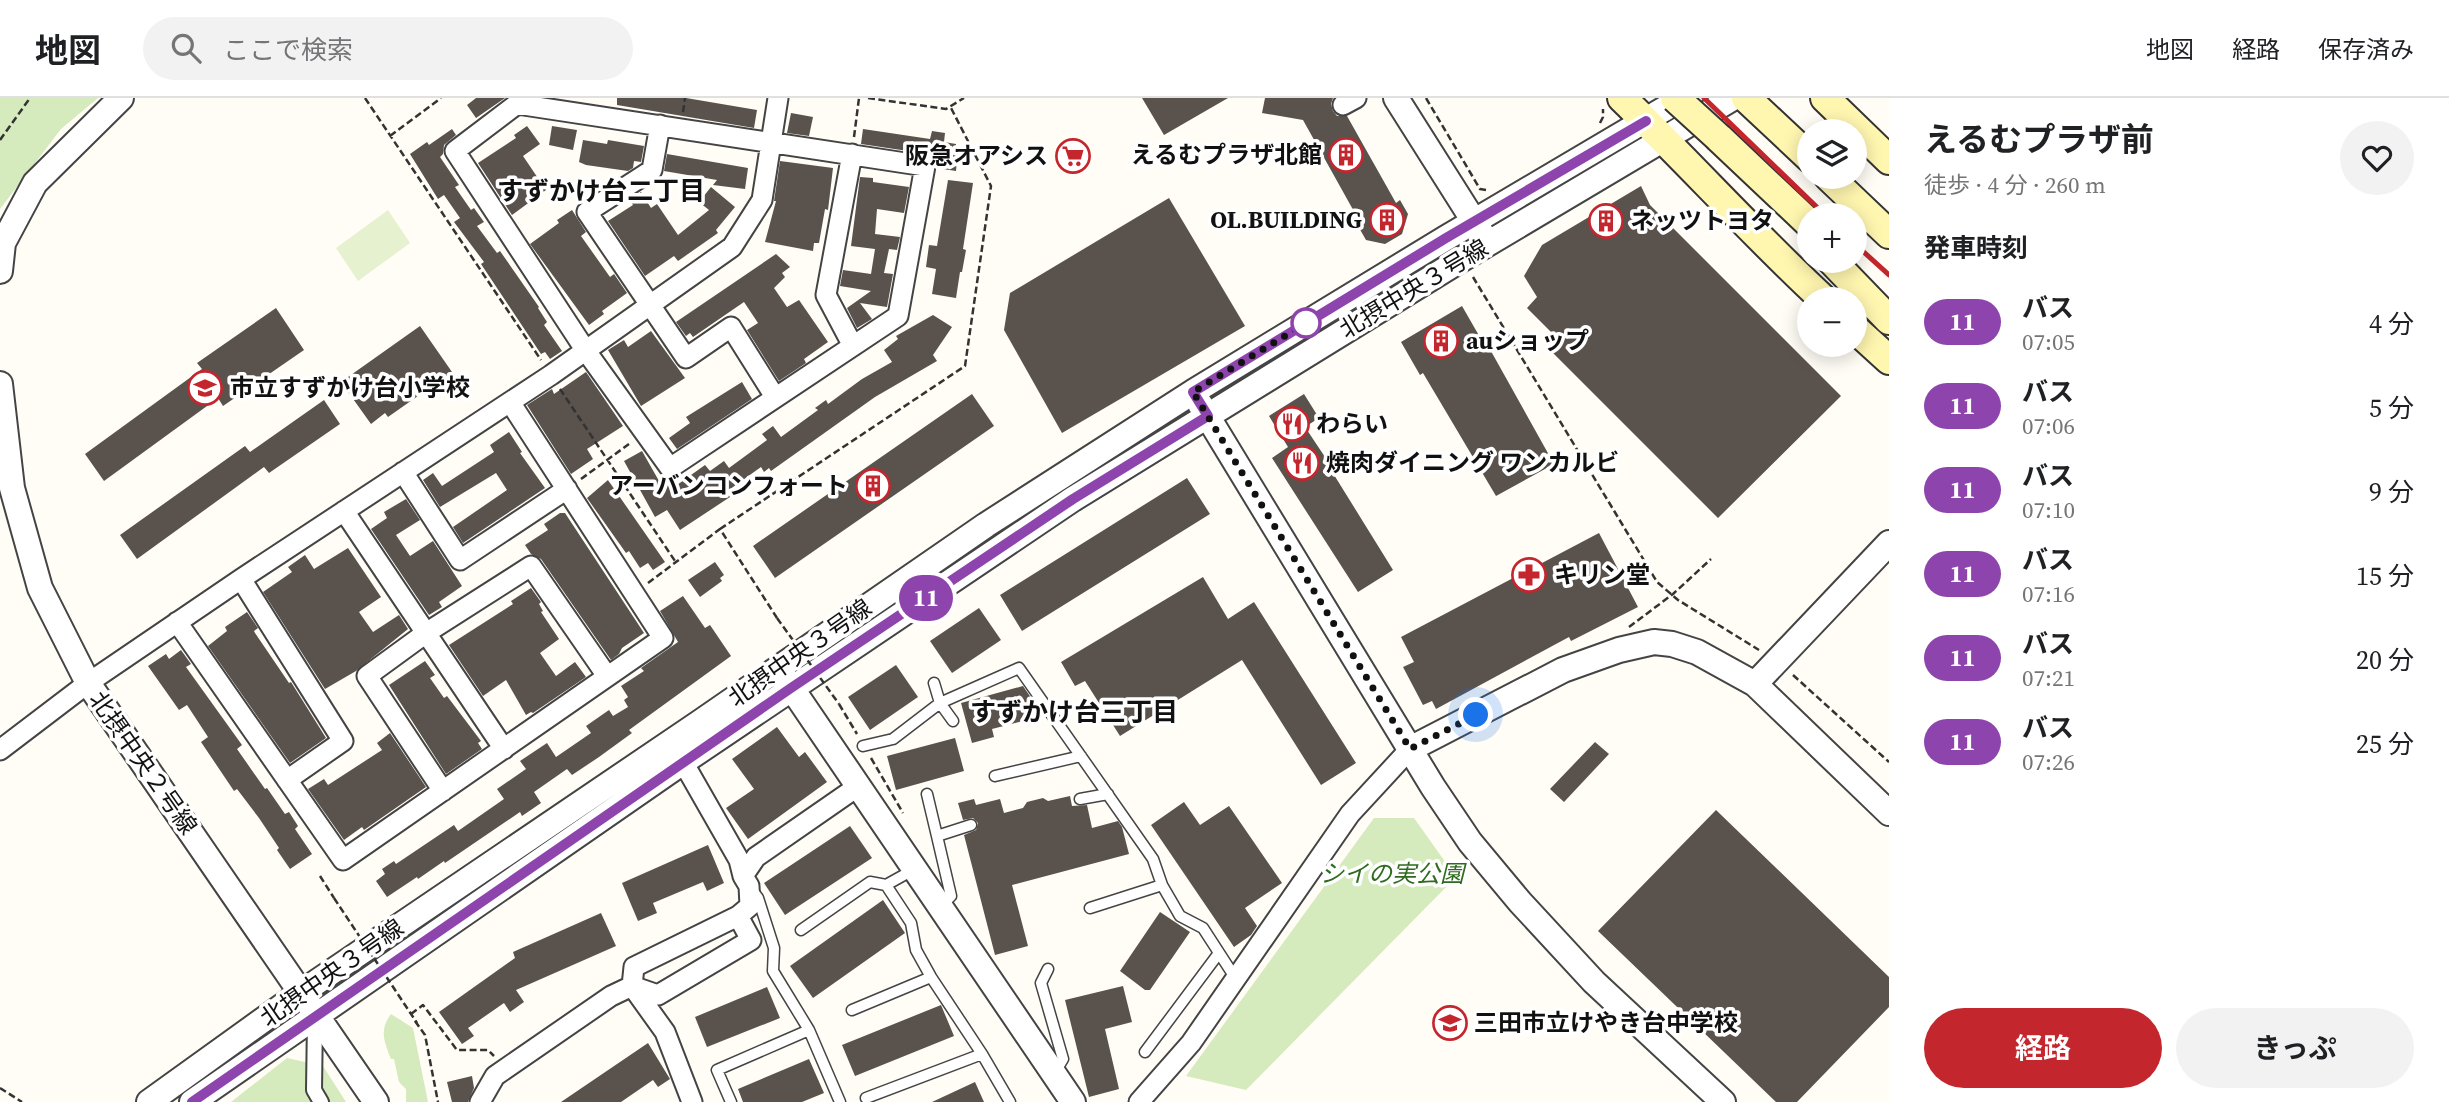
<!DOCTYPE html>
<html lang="ja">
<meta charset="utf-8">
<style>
:root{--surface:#fff;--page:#f2f2f2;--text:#202124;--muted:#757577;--line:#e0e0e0;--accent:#c4262e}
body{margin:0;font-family:"Source Serif 4","Noto Sans JP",serif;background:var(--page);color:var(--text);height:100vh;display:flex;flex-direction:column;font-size:26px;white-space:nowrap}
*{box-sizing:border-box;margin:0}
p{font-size:23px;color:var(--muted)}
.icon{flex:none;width:38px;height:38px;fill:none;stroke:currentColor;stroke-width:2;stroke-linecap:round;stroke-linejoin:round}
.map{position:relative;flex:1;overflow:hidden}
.side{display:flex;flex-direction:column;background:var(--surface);width:560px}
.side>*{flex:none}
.badge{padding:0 14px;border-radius:23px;font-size:24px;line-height:46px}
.tools{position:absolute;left:1797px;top:21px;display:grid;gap:14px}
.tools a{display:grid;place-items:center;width:70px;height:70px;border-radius:50%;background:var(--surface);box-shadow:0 4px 18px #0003;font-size:35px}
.you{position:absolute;width:35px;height:35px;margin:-18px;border:5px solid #fff;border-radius:50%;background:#1a73e8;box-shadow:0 0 0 10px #1a73e833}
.map>.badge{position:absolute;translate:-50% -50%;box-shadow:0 0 0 4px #fff}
h2{padding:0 35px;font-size:26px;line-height:63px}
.round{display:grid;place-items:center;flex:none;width:74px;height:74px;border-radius:37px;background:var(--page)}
.headline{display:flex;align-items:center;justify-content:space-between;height:119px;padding:0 35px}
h1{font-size:33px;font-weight:700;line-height:52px}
.button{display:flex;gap:14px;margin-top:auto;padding:14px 35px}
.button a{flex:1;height:80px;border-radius:42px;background:var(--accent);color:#fff;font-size:28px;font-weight:700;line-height:80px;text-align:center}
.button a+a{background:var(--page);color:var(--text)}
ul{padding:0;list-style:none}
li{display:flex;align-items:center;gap:21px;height:84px;padding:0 35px}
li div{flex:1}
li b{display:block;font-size:26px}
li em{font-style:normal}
li .badge{min-width:77px;font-weight:700;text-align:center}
header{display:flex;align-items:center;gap:42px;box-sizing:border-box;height:98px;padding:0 35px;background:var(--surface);border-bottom:2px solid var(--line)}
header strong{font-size:33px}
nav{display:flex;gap:38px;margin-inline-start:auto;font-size:24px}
.search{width:490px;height:63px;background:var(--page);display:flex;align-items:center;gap:18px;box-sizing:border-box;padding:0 24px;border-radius:38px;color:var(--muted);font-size:26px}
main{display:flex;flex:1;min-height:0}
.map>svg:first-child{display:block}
.green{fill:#d5ebbd}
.pitch{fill:#e6f2cf}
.building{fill:#5a524d}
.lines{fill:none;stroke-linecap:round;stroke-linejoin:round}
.service-casing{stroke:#444;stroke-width:13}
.pedestrian-casing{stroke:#444;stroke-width:18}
.minor-casing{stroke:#444;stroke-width:23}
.tertiary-casing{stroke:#444;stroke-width:28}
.secondary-casing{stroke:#333;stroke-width:32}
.path{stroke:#333;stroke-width:2.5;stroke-dasharray:7 3.5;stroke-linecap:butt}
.service{stroke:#fff;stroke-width:10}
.pedestrian{stroke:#fff;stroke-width:14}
.minor{stroke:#fff;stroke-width:19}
.tertiary{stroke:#fff;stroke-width:24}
.secondary{stroke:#fff6b0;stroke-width:28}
.rail{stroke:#c4262e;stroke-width:5}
.secondary-bridge-casing{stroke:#333;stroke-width:32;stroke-linecap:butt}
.path-bridge{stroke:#333;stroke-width:2.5;stroke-dasharray:7 3.5;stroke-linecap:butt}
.secondary-bridge{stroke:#fff6b0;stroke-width:28}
.line-casing{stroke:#fff;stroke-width:16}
.line{stroke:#8e44ad;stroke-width:10}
.walk{stroke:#111;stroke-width:7;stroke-dasharray:0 12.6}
.stop-dot{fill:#fff;stroke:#8e44ad;stroke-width:3.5}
.labels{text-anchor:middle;stroke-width:7;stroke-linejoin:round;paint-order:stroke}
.poi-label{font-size:24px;font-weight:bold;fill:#111;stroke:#fff;text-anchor:start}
.street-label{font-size:24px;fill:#111;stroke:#fff}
.park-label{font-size:24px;font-style:italic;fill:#2f6b1f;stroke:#fff}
.neighbourhood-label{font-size:26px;font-weight:bold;fill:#111;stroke:#fff}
</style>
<header>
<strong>地図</strong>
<div class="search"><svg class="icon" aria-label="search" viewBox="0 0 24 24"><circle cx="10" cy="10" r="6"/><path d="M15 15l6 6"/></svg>ここで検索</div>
<nav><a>地図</a><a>経路</a><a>保存済み</a></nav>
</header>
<main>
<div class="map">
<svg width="1889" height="1004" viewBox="0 0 1889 1004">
<rect width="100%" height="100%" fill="#fffdf5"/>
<!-- green -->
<path class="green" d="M0,0H98L61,31L0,111Z
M1374,720H1414L1456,779L1246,992L1186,978Z
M391,916L413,930L428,1004H406V991L399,984L394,961H391C384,943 379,932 391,916Z
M287,960L323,968L346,1004H231Z"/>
<!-- pitch -->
<path class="pitch" d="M388,112L410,145L358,183L336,150Z"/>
<!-- building -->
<path class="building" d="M476,0H505L476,20L467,7Z
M617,0H686L757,12L754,30L617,7Z
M1142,0H1228L1164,37Z
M1265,0H1333L1331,6L1333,13L1337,18H1347L1396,105L1400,102L1408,116L1402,136L1385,146L1366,142L1358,128L1361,126L1303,22L1262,15Z
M791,15L813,19L809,38L787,35Z
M527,28L540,46L523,58L546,92L512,117L478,65L516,40L514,37Z
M552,28L577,32L573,52L549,47Z
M452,31L456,37L444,47L443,56L440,59L459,87L455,89L471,112L474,110L484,124L477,128L497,155L500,153L539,209L538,210L547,224L544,227L562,253L550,261L545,254L541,256L481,166L484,164L454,124L460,120L444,97L438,101L410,56L427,44L429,47Z
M863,31L930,41L932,33L945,35L944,44L956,46V51L958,52L956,73L937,70L936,63L928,56L861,46Z
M583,42L607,46L608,42L644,48L641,64L634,63L633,70L628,73L586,67L579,64Z
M667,56L748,70L745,91L713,87L717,82L664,73Z
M780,63L833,70L828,112L825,111L819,145H814L813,153L765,144L776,103H774Z
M860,79L873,80V84L909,89L904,115L877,111L875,136L900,139L897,152L889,151L884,175L893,176L887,209L860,205L872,221L857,230L847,210L871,193L840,188L843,172L871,176L875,151L851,148Z
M948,82L973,85L963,151L966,152L962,174H960L956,200L932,196L936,171L926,169L929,147L937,148Z
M1641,88L1650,107L1841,298L1718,420L1548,250L1557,240L1527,210L1537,199L1524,178L1542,147Z
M711,89L735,109L716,132L718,135L678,163L674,158L645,178L608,123L633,107L630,102L641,94L651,110L657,106L678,137L709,112L699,104Z
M1169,100L1245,228L1062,335L1004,232L1010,195Z
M572,112L586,134L581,138L610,179L614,176L627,195L602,213L604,216L589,227L530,146L559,125L557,122Z
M776,156L790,169L782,175L785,179L774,190L787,209L799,202L828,244L804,261L806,265L779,283L747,232L758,225L744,204L693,239L690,235L686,238L676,224Z
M1462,208L1485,248L1487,246L1554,366L1496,398L1423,275L1420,277L1401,244Z
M276,210L304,252L223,308L218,300L104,383L85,356L202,271L197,265Z
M933,217L952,229L933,257L937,263L875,299L771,373L769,370L764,374L761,369L726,394L730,399L680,432L667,412L655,419L624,363L642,353L663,390L675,383L677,387L705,367L710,373L724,363L729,370L767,342L762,336L773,328L781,339L818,312L815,310L826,302L828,306L862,281L892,264L884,252L898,241L896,238Z
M420,228L452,274L388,319L385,315L371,326L341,284Z
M651,233L685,280L641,308L608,252L624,242L628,249Z
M586,274L623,328L587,351L593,361L571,376L527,307L552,291L554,296Z
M742,284L752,301L677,351L669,340L690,325L686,319Z
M972,296L994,328L775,480L753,448Z
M1304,296L1319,320L1305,329L1333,371L1331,372L1393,472L1358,494L1272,360L1288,349L1269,318Z
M324,302L340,326L269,375L264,369L137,461L120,437L245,348L250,354Z
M509,334L522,354L520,355L545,390L463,445L453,429L507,392L496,375L440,409L423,382L433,375L442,388L494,354L490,347Z
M1187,380L1210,416L1022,533L1000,497Z
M608,382L665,464L653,472L648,465L640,470L629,453L626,455L587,400Z
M406,401L420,422L396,437L410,458L433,443L462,488L439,504L442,509L429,517L371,431L387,420L384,414Z
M560,415H565L644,535L622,550L619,556L611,562L541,461L531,456L525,447L548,432L544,426Z
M1599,435L1638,509L1571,543L1569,539L1436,611L1432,603L1423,607L1403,569L1414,564L1401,539Z
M348,450L381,499L359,514L373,534L399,517L408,531L356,573L325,591L263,494L292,474L288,469L305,457L314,471Z
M715,464L724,477L720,480L722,483L700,499L688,482Z
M1203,479L1228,521L1254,504L1356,665L1321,687L1242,562L1120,638L1085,583L1075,588L1061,564Z
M531,490L541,504L539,506L543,513L541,514L559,541L540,555L556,578L575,564L586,579L533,615L531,614L526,617L506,582L483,598L449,547L513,506L511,503Z
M683,498L705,530L710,527L731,558L629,632L632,635L599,659L572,677L567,671L534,694L541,705L522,718L520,714L445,765L444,763L418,781L417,779L387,799L376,783L385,776L382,771L394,763L396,766L454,727L458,733L504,701L497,691L526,671L520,663L547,645L556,659L591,635L586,628L609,612L613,618L628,609L624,602L628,599L621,588L644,573L641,570L678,544L660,513Z
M979,510L1001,542L952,575L930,543Z
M247,514L258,530L254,533L255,535L289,585L291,584L326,640L290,665L208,548L227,533L225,529Z
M181,552L191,566L186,569L242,647L237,651L265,691L267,690L285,716L289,714L298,728L295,731L312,756L290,771L277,752L279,750L259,720L237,691L234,693L201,644L208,639L187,607L179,612L148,568L166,556L169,561Z
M425,563L435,577L430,580L444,600L447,598L481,643L478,645L482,651L446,676L389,587Z
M896,567L918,599L870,632L848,599Z
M1023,588L1038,610L1041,622L1028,626L1027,622L992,631L994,639L972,645L961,605Z
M777,629L799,659L805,654L827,684L748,741L726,710L754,691L732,661Z
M390,635L426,689L364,732L362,729L344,742L308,691L324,681L328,687L382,652L377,645Z
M955,640L964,673L896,692L887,658Z
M1595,644L1609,656L1564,704L1550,691Z
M1070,698L1072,708L1087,707L1092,730L1118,723L1122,729L1129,756L1012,787L1028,848L995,857L964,737L976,732L978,725L973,720L963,722L958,705L974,701L976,707L1000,701L1004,715L1023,710L1027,704L1043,700L1048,703Z
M1184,704L1200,727L1229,708L1282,785L1245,810L1257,828L1251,837L1234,849L1151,727Z
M1716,712L1889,879V909L1797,1004H1776L1598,833Z
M850,728L872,760L785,817L764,785Z
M708,747L724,785L707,793L703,784L653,805L657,815L638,823L622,785Z
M883,802L905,835L813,900L790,868Z
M1160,814L1190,834L1150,892H1145L1120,873Z
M601,815L616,848L516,892L524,904L510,914L504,905L468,930L474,938L462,946L439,914L515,860L513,854Z
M1123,888L1132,924L1105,931L1119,991L1089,999L1065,902Z
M767,889L780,920L707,949L695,919Z
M941,907L954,938L855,978L842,947Z
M648,945L670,981L658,989L653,982L621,1004H561Z
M809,961L824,995L802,1004H743L738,991Z
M472,978L474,990L468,1004H452L447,984Z
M975,984L984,1004H932Z"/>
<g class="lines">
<!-- service casing -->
<g class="service-casing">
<path id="service" d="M934,585L940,605L953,623
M863,648L893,641L940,605L1019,570L1153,761L1162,787L1180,818L1203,830L1236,881
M995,678L1081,658
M927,696L937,738
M1080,701L1108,696
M913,772L886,787L911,825L916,852L931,879L982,956L1010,1004
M940,809L951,798L937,738L971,727
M1090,810L1162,787
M801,832L870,784L886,787
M1048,871L1041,885L1063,961L1054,976
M852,912L931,879
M809,932L840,1004
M1145,954L1219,855
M866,1000L982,956
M731,1004L717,972L809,932L773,873L774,850L758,800L752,792"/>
</g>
<!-- pedestrian casing -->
<g class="pedestrian-casing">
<path id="pedestrian" d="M315,920L314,992L321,1004"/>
</g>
<!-- minor casing -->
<g class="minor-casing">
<path id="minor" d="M517,6L925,68L898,218L670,370L586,253L455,53Z
M1343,7L1356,0
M660,27L652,72L587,114L686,260L731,229L775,299
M852,56L826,197L853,248
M403,374L460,462L567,391
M344,413L504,651
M241,481L343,643L287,682
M177,524L343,762L663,540L510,304
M0,652L88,585L241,481L551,277L732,149L762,102L778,0
M683,664L739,762L743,778
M443,693L367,578L426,535L531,468L607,578
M480,1004L495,978L611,898L632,888L658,897L751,842L738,818L750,808L749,788L743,778L756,759L857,689
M692,1004L665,934L632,888L634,869L738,818
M1139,1004L1191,945L1350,716L1410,651"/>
</g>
<!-- tertiary casing -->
<g class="tertiary-casing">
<path id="tertiary" d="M1396,0L1482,136
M0,173L3,145L35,85L121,0
M0,286L12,390L40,490L88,585L376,1004
M1200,306L1433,689L1470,744L1520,804L1594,884L1723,1004
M782,576L1073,1004
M1755,586L1889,445
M1410,651L1563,572L1619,552L1654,544L1672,546L1697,554L1755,586L1889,715
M149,1004L302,894L699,625L986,427L1193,294L1446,140L1683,0
M192,1004L683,664L1073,401L1462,161L1733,0"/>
</g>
<!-- secondary casing -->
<g class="secondary-casing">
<path id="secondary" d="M1622,0C1690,66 1754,137 1823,201
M1746,0L1810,60
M1825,0L1889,62
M1719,40L1810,126
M1829,79L1889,136
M1832,163L1889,222
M1855,231L1889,262"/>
</g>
<!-- path -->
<path class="path" d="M365,0L541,262
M868,0L946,11L964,0
M1426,0L1480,91L1486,92
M683,14L685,0
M1600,25L1603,19V11
M390,38L441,0
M854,39L859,0
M0,42L30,0
M1473,179L1657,484L1678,502L1759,552
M560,291L675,463
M581,381L629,346
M720,431L965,268L991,88L950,8
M648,485L720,431L777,520
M1629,529L1673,496L1711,461
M1793,577L1889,664
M839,606L857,636
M871,660L903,715
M320,778L334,800
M411,916L423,907L457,952H488L494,958
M415,923L425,937L438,1004
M0,990L22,1004"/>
<!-- service -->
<use href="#service" class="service"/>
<!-- pedestrian -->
<use href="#pedestrian" class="pedestrian"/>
<!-- minor -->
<use href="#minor" class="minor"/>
<!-- tertiary -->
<use href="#tertiary" class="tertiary"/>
<!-- secondary -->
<use href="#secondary" class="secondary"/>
<!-- rail -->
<path class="rail" d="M1704,0L1825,117
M1855,146L1889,177"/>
<!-- secondary-bridge casing -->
<g class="secondary-bridge-casing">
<path id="secondary-bridge" d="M1675,0L1719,40"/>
</g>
<!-- path-bridge -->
<path class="path-bridge" d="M777,520L839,606
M334,800L417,925"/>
<!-- secondary-bridge -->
<use href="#secondary-bridge" class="secondary-bridge"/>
</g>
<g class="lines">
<!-- line casing -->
<g class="line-casing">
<path id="line" d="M192,1004L791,590L1073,401L1208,318L1193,294L1446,140L1646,23"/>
</g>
<!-- line -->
<use href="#line" class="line"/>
<!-- walk -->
<path class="walk" d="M1306,225L1193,294L1410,651L1476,617"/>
</g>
<!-- icons -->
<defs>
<g id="building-ring" transform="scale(1.75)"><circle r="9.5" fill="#fff" stroke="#c4262e" stroke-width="1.5"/><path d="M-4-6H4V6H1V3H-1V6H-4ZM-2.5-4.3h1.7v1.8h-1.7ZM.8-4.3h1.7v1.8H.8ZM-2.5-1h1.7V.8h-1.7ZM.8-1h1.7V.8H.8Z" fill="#c4262e"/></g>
<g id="supermarket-ring" transform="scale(1.75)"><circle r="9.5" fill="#fff" stroke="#c4262e" stroke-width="1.5"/><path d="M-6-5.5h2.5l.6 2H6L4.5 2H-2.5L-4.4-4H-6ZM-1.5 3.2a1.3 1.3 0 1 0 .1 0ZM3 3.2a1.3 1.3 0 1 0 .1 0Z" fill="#c4262e"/></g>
<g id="school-ring" transform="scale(1.75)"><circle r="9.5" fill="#fff" stroke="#c4262e" stroke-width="1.5"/><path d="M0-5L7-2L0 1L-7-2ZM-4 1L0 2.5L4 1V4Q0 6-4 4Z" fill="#c4262e"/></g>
<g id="restaurant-ring" transform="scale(1.75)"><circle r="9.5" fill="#fff" stroke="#c4262e" stroke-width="1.5"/><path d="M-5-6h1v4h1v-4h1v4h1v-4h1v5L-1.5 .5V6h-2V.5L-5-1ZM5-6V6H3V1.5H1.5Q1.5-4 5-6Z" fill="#c4262e"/></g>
<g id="pharmacy-ring" transform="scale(1.75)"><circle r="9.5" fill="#fff" stroke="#c4262e" stroke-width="1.5"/><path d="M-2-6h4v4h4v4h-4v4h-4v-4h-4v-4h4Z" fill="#c4262e"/></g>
</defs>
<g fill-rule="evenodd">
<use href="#building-ring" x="1346" y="57"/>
<use href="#supermarket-ring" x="1073" y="58"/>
<use href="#building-ring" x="1387" y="122"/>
<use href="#building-ring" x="1606" y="123"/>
<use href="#building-ring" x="1441" y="243"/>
<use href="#school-ring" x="205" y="290"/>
<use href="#restaurant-ring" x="1292" y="326"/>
<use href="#restaurant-ring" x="1302" y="365"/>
<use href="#building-ring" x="873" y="388"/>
<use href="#pharmacy-ring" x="1529" y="477"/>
<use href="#school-ring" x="1450" y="925"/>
</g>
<!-- markers -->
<circle class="stop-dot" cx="1306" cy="225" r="14"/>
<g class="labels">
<!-- poi labels -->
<g class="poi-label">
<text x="1322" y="65" text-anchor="end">えるむプラザ北館</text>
<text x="1048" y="66" text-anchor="end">阪急オアシス</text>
<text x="1362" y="130" text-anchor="end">OL.BUILDING</text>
<text x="1630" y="131">ネッツトヨタ</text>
<text x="1466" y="251">auショップ</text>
<text x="230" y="298">市立すずかけ台小学校</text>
<text x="1316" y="334">わらい</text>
<text x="1326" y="373">焼肉ダイニング ワンカルビ</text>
<text x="848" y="396" text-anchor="end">アーバンコンフォート</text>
<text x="1554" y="485">キリン堂</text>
<text x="1474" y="933">三田市立けやき台中学校</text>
</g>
<!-- street labels -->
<g class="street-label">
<text transform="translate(1414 191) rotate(-31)" y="8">北摂中央３号線</text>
<text transform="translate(800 555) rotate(-35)" y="8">北摂中央３号線</text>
<text transform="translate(143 665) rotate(55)" y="8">北摂中央２号線</text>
<text transform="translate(332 875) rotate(-35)" y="8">北摂中央３号線</text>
</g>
<!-- park labels -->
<g class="park-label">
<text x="1392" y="784">シイの実公園</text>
</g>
<!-- neighbourhood labels -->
<g class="neighbourhood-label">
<text x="601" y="102">すずかけ台二丁目</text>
<text x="1074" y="623">すずかけ台三丁目</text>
</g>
</g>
</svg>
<div class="tools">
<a><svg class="icon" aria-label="layers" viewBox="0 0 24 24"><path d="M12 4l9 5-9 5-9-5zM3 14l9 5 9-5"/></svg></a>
<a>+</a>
<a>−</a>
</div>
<div class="you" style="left:1476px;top:617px"></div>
<b class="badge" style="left:926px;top:500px;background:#8e44ad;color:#fff">11</b>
</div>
<section class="side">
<div class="headline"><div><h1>えるむプラザ前</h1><p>徒歩 · 4 分 · 260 m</p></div><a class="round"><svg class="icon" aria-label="heart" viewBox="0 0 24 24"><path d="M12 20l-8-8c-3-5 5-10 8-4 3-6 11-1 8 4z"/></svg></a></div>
<h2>発車時刻</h2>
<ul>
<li><span class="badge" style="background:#8e44ad;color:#fff">11</span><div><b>バス</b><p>07:05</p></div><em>4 分</em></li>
<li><span class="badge" style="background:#8e44ad;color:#fff">11</span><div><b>バス</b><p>07:06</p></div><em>5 分</em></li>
<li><span class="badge" style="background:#8e44ad;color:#fff">11</span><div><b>バス</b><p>07:10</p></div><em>9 分</em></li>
<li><span class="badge" style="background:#8e44ad;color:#fff">11</span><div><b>バス</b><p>07:16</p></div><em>15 分</em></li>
<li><span class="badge" style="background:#8e44ad;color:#fff">11</span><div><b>バス</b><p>07:21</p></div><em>20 分</em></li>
<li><span class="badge" style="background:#8e44ad;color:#fff">11</span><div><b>バス</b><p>07:26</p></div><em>25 分</em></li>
</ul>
<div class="button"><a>経路</a><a>きっぷ</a></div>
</section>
</main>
